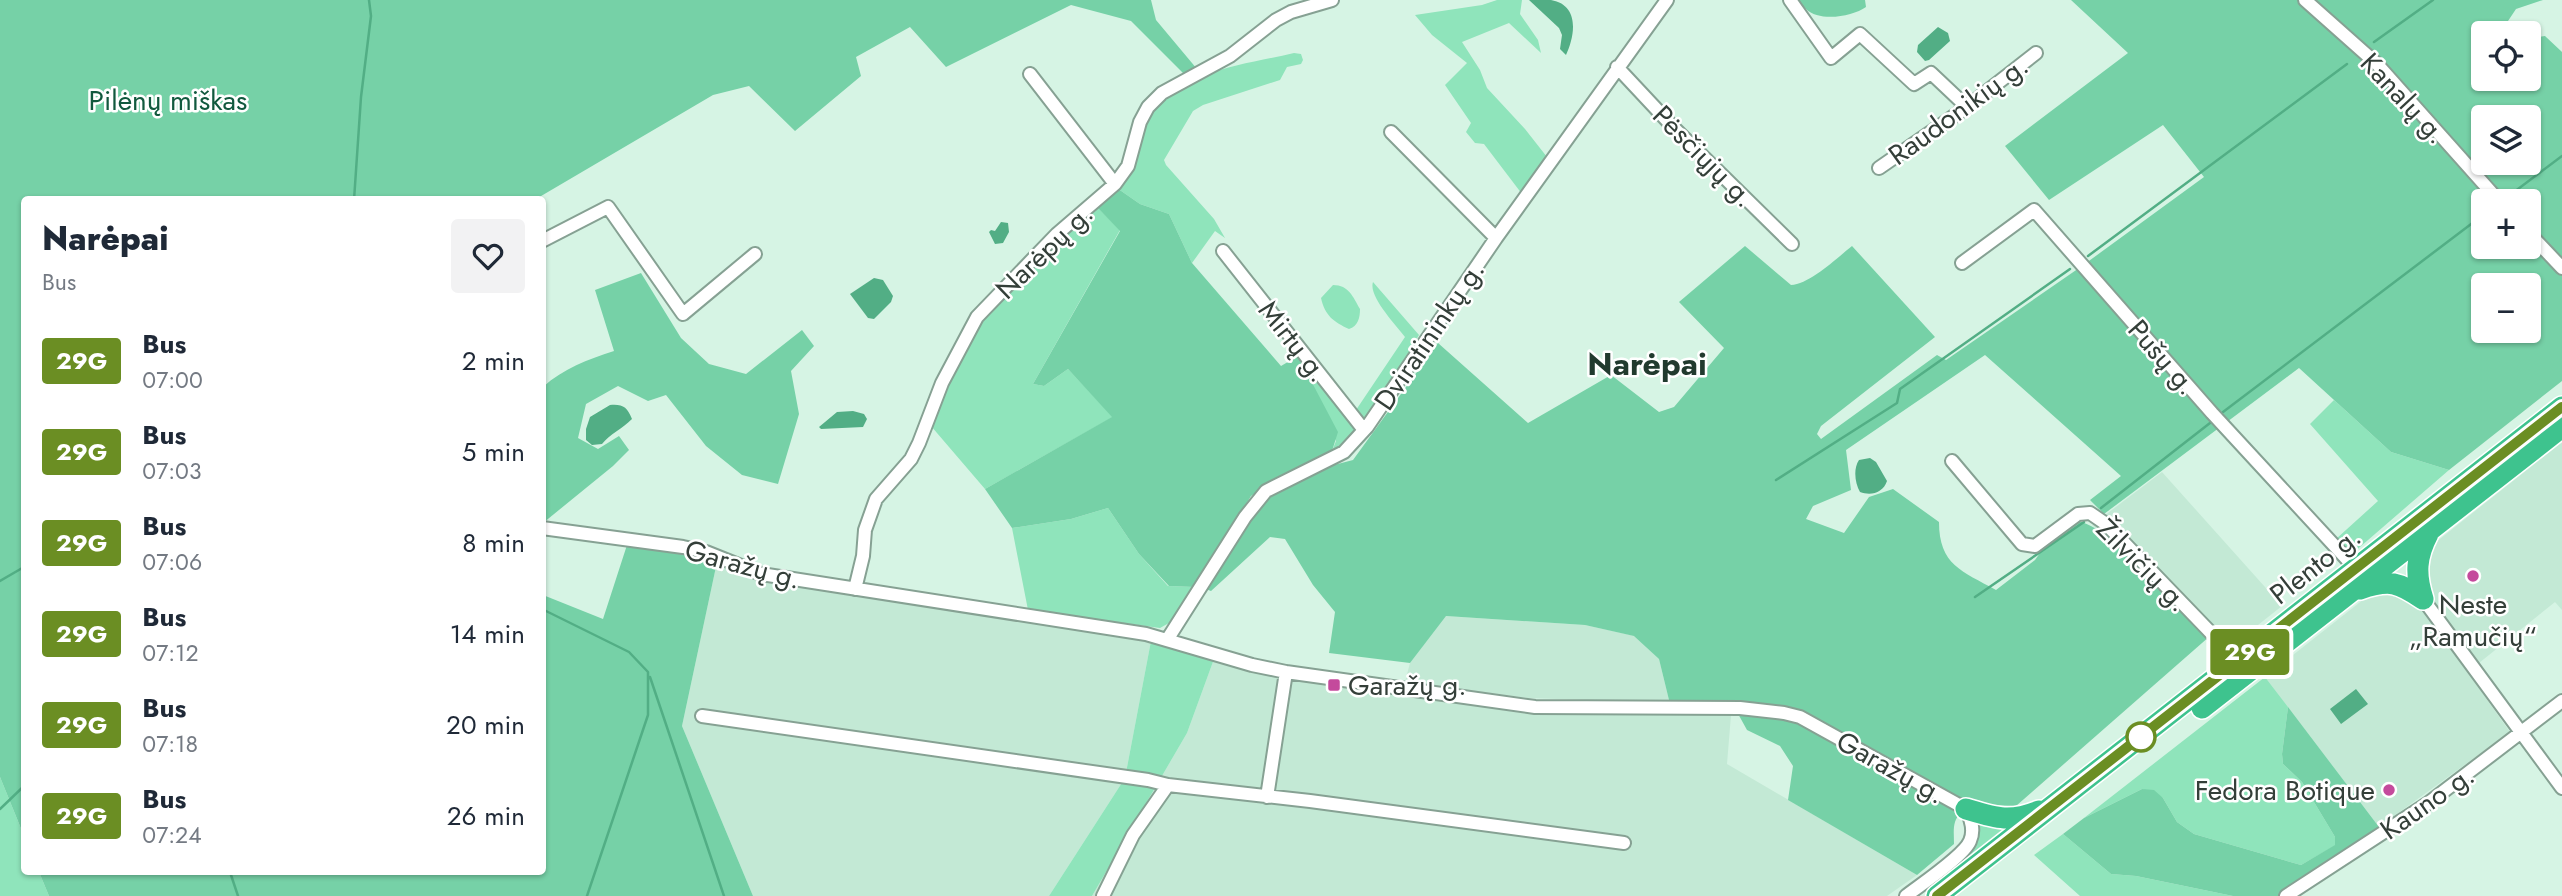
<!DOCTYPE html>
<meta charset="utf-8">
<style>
:root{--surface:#fff;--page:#f2f2f3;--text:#1f2937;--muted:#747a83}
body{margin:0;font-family:Jost,sans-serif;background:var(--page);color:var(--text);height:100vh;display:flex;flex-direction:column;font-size:26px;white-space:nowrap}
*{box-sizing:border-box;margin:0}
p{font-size:23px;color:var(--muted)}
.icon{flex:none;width:38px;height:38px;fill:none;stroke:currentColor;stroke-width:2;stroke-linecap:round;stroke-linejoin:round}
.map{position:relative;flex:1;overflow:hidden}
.panel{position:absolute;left:21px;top:196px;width:525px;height:679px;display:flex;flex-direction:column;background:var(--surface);border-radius:7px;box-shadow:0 2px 5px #0004}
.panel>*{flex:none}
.badge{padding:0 14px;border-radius:5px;font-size:24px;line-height:46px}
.tools{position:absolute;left:2471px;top:21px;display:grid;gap:14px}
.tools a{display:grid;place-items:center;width:70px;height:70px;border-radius:7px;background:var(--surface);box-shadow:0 2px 5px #0004;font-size:35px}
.map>.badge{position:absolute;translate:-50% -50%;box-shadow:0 0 0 4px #fff}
.round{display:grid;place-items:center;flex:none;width:74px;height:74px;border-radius:7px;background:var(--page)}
.overview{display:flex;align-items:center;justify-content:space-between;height:119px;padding:0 21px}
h1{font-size:33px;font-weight:800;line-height:52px}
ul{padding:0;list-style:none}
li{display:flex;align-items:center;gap:21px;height:91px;padding:0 21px}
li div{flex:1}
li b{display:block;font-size:26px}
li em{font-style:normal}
li .badge{min-width:77px;font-weight:700;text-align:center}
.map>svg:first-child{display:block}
.built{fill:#c3e9d5}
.green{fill:#8fe4bb}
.forest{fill:#76d1a7;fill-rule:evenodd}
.water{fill:#52ae85}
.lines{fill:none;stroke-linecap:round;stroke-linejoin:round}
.stream{stroke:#52ae85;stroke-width:2.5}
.street-casing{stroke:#86a193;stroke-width:16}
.highway-casing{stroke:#fff;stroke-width:24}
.street{stroke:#fff;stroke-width:12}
.highway{stroke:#3ec38e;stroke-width:21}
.line-casing{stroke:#fff;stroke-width:16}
.line{stroke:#6b8e23;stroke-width:10}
.poi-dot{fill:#c44a9c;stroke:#fff;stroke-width:2.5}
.stop-dot{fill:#fff;stroke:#6b8e23;stroke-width:3.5}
.labels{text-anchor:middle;stroke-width:5;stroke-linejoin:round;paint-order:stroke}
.street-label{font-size:28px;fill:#343f39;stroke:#fff}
.park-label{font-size:28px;fill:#11593e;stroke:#fff}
.poi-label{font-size:28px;fill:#343f39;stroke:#fff}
.quarter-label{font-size:32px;font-weight:bold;fill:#213a2e;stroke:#fff}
</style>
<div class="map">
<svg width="2562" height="896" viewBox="0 0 2562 896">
<rect width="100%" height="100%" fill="#d6f4e4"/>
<!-- built -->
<path class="built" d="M2562,442V610L2555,602L2479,663L2431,598L2426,550Z
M2162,472L2282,606L2220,655L2216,645L2092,525Z
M717,562L759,580L1151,641L1125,778L1049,896H753L682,726Z
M2378,588L2418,603L2510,732L2379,827L2265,677Z
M1445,616L1585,625L1635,636L1659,659L1669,700L1614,701L1528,698L1405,682L1410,663Z
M1214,659L1263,674L1530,714L1731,715L1727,764L1917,875L1887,896H1092L1187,733Z"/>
<!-- green -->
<path class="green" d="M1497,0H1522L1520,14L1538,40L1541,53L1509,23L1462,42L1480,70L1487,88L1525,129L1547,157L1522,194L1484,144L1475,143L1466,132L1471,123L1445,85L1467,63L1432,35L1415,15L1482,5Z
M1294,53L1301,54L1303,60L1301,64L1287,67L1280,80L1203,105L1193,111L1164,160L1166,165L1214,219L1225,238L1215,231L1192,263L1169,214L1140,204L1117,188C1127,166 1136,141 1148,120C1176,70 1244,65 1294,53Z
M1095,205L1120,230L1033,384L1044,386L1068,369L1113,417L985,489L931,426L946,383L969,337L989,309Z
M1373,282L1419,335C1394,376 1373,425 1332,451L1336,441L1298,356L1305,345L1356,410L1405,337C1396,325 1368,296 1373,282Z
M1333,285C1349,285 1353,297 1360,309C1360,318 1358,326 1349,329C1334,322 1325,316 1321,298Z
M2334,400L2391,452L2449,470L2353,553L2336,539L2378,501L2310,424Z
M1108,508L1139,554L1168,586L1195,587L1169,623L1160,628L1028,610L1012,528L1071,519Z
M1151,641L1214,659L1187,733L1092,896H1049L1125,778Z
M2265,677L2288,707L2282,754L2283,764L2302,782L2335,837L2336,845L2301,865L2194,834L2177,822L2163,798L2142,789L2084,818Z
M0,777L24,836V872H39L49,896H0Z
M1978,818L2013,824L1919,896H1915C1939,877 1986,854 1978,818Z
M2063,834L2111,874L2136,876L2233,896H2080L2034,855Z"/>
<!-- forest -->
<path class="forest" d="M0,0H1151L1156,20L1197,69L1184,74L1131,21L1071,5L946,67L910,27L856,57L861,76L795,131L749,86L713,95L536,199L24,200V836L0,777Z
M1799,0H1865L1866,7C1852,17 1819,22 1806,9C1803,7 1801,3 1799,0Z
M2071,0H2543L2516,9L2500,33H2483V79H2529V38L2545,36L2562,52V381L2449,470L2391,452L2299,368L2104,514L2090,500L2121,476L1985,355L1846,450L1851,490L1813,506L1806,519L1844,533L1869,497L1893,489L1939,522C1939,565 1962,571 1996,590L2035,560L2045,546L2079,521C2122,535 2177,602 2210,636L2016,806C1997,806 1963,799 1955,822C1953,828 1954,837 1954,844L1917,875L1788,800L1793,766L1780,746L1747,730L1731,701L1669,700L1659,659L1634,636L1585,625L1446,616L1410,663L1329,653L1335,612L1313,585L1285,539L1270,537L1211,591L1203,588L1263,499L1315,470L1353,460L1438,343L1528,423L1611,375L1659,412L1674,407L1724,348L1679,302L1745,246L1791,285C1810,284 1837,258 1852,246L1935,337L1821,426L1817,434L1821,439L1937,355L1946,360L2082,266L2204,177L2163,125L2049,200L2005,146L2128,53ZM2483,117H2529V163H2483ZM2483,201H2529V247H2483ZM2483,285H2529V331H2483Z
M1117,188L1140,204L1169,214L1192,263L1281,366L1298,356L1338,432L1332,451L1274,481L1251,496L1195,587L1169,586L1139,554L1108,508L1071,519L1012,528L985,489L1112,417L1068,369L1044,386L1033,384L1120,231L1095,205Z
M641,273L681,338L709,364L746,374L802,330L814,346L791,371L799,414L778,484L742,475L706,446L666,395L648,401L618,386L586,404L578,438L598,449L619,436L629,450L613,466L543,523V387C564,368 587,360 614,351L595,290Z
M627,545L690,552L717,562L682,726L753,896H49L39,872H542L543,595L603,619Z
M2288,707L2379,827L2280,896H2233L2136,876L2111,874L2063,834L2084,818L2142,789L2154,790L2163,798L2177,822L2194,834L2301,865L2335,845V837L2302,782L2283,764L2282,754Z"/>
<!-- water -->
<path class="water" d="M1529,0C1536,0 1544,0 1551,0C1580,5 1575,36 1566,55L1560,49L1562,35L1559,28Z
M1938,27L1948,33L1950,41L1929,60L1925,61L1917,52L1918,45Z
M1001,222L1008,223L1009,232L1003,243L995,244L989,232L991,230L995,231Z
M874,278L883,280L893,296L891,302L874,319L868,318L850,294Z
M610,405C623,404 627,407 632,419C622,429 610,434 602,444L592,445L586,440V429L590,417Z
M853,411L864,414L867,419L863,427L821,429L819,427L837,412Z
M1870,458L1876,462L1887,481C1883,493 1871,496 1860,492C1855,483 1853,469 1859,460Z
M2356,689L2368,704L2341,724L2330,709Z"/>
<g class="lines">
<!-- stream -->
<path class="stream" d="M2374,42L2433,0
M2510,195L2562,156
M354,200L361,97L371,16L369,0
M2088,256L2347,64
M2223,412L2483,215
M1776,480L1897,403L1900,389L2070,269
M2101,508L2210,423
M0,581L24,567
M1975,597L2084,522
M542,609L629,652L648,672V715L587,896
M650,677L724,896
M0,809L24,786
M230,872L238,896"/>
<!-- street casing -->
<g class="street-casing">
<path id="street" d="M1790,0L1831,58L1860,34L1914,84L1931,73L1967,107
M2305,0L2377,64L2499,201
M1617,67L1675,129L1792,244
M1030,74L1115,184
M1391,132L1496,238
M1879,168L1967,107L2036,53
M2529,233L2562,268
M542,241L608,207L683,314L755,254
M1223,251L1364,430
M1962,263L2034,210L2212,413L2355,568
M1952,461L2022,544L2035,546L2078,514L2090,513L2106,524L2238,661
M542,528L683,547L706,552L761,574L1146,634L1252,665L1286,672L1535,707L1740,708L1784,713L1800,717L1966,809C1971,819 1975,830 1970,841C1964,856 1920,885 1906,896
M855,589L863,556L865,530L876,499L911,459L919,443L942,383L977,317L1057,234L1115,184L1128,166L1140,122L1148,107L1162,93L1230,56L1276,20L1291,12L1332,0
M2423,599L2562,788
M1167,640L1245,517L1266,491L1344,452L1367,427L1496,238L1667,0
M702,716L1148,780L1168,785L1310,801L1624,843
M1267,797L1286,672
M1103,896L1133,835L1168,785
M2286,896L2427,804L2562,701"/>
</g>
<!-- highway casing -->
<g class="highway-casing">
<path id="highway" d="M2360,589C2390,579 2398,582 2423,599
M2423,599C2415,574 2416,557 2428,534
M2202,708L2562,427
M1966,809C1996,818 2009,823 2039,811
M1937,896L2562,407"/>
</g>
<!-- street -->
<use href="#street" class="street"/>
<!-- highway -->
<use href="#highway" class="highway"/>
</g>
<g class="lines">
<!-- line casing -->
<g class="line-casing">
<path id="line" d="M1937,896L2562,407"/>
</g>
<!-- line -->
<use href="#line" class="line"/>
</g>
<!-- markers -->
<g class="poi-dot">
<circle cx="2473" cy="576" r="7"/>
<rect x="1327" y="678" width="14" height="14" rx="3.5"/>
<circle cx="2389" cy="790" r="7"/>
</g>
<circle class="stop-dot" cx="2141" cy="737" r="14"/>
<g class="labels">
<!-- street labels -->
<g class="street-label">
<text transform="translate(2404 98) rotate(47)" y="10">Kanalų g.</text>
<text transform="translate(1958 110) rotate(-36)" y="10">Raudonikių g.</text>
<text transform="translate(1704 156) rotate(45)" y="10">Pėsčiųjų g.</text>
<text transform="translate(1044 251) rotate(-44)" y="10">Narėpų g.</text>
<text transform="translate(1429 335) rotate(-56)" y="10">Dviratininkų g.</text>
<text transform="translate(1294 341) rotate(52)" y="10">Mirtų g.</text>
<text transform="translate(2163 357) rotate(49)" y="10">Pušų g.</text>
<text transform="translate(743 564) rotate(15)" y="10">Garažų g.</text>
<text transform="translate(2143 565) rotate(45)" y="10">Žilvičių g.</text>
<text transform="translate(2315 565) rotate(-38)" y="10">Plento g.</text>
<text transform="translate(1891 767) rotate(29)" y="10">Garažų g.</text>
<text transform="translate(2427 802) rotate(-35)" y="10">Kauno g.</text>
</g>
<!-- park labels -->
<g class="park-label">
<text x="168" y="110">Pilėnų miškas</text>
</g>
<!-- poi labels -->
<g class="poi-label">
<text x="2473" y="614">Neste<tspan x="2473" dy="32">„Ramučių“</tspan></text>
<text x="1348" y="695" text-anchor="start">Garažų g.</text>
<text x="2375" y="800" text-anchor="end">Fedora Botique</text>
</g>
<!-- quarter labels -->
<g class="quarter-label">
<text x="1647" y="375">Narėpai</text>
</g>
</g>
</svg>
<div class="tools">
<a><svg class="icon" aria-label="locate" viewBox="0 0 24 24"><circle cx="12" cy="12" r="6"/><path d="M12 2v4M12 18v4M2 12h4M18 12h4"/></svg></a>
<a><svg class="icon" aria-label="layers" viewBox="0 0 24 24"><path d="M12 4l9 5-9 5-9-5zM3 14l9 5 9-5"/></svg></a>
<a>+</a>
<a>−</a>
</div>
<b class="badge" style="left:2250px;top:652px;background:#6b8e23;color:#fff">29G</b>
<section class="panel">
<div class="overview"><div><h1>Narėpai</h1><p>Bus</p></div><a class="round"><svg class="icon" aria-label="heart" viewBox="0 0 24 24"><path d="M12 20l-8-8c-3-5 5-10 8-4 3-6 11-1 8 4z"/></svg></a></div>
<ul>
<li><span class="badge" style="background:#6b8e23;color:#fff">29G</span><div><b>Bus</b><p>07:00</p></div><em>2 min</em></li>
<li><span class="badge" style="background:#6b8e23;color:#fff">29G</span><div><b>Bus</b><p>07:03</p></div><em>5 min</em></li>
<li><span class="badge" style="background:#6b8e23;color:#fff">29G</span><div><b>Bus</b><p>07:06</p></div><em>8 min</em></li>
<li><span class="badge" style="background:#6b8e23;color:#fff">29G</span><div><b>Bus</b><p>07:12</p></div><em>14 min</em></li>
<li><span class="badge" style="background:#6b8e23;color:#fff">29G</span><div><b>Bus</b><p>07:18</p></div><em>20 min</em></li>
<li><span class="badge" style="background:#6b8e23;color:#fff">29G</span><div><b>Bus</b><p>07:24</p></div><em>26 min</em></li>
</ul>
</section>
</div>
